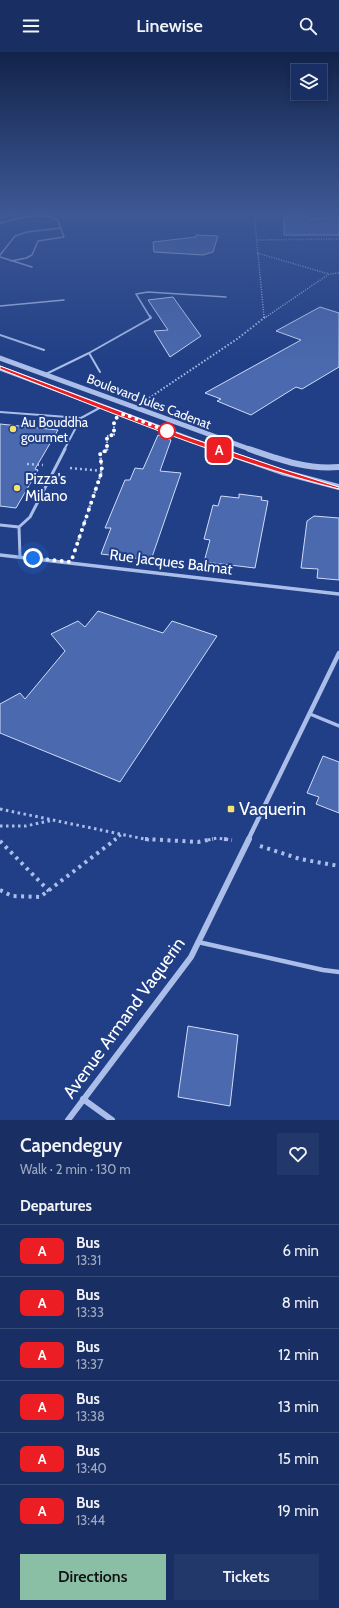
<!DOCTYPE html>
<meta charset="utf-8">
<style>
:root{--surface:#192f64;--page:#22376a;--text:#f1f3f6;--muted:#9fa9bf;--line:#374a78;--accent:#8abfa5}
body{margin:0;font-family:Cabin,sans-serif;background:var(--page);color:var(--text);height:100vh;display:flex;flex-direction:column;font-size:15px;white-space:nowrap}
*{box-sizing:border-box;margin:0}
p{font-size:13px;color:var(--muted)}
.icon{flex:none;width:22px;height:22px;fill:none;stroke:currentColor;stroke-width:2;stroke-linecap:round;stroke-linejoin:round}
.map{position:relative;height:1068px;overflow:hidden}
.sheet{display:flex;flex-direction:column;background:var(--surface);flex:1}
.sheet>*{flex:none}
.badge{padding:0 8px;border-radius:6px;font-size:14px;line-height:26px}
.controls{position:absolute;left:291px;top:12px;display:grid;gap:8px}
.controls a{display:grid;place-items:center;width:36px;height:36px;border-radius:0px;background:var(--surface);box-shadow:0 2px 6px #0003,0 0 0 1px var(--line);font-size:20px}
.you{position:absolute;width:20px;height:20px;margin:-10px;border:3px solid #fff;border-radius:50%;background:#1a73e8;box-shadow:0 0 0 6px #1a73e833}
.map>.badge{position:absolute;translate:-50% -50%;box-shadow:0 0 0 2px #fff}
h2{padding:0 20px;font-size:15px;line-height:36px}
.round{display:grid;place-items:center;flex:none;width:42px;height:42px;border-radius:0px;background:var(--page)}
.headline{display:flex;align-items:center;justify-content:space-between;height:68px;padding:0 20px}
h1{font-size:19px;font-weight:600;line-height:30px}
.cta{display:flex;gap:8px;margin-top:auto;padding:8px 20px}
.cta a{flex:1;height:46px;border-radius:0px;background:var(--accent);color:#111;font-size:16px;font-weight:600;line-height:46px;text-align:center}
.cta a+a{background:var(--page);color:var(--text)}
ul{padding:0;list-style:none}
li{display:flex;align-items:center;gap:12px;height:52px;padding:0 20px;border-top:1px solid var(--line)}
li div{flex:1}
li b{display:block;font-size:15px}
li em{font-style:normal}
li .badge{min-width:44px;font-weight:700;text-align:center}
header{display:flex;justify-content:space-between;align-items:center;height:52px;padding:0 20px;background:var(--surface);font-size:18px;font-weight:600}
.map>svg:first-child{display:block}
.building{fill:#4a69ae;stroke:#cfdbf7}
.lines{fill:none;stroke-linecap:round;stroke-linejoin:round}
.path-far4{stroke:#abbee9;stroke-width:1.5;stroke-dasharray:1 1.5;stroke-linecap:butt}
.path-far3{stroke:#abbee9;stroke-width:2;stroke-dasharray:1.5 2;stroke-linecap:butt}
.path-far2{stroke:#abbee9;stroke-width:2.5;stroke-dasharray:2 3;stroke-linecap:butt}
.path-far1{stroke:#abbee9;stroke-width:3;stroke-dasharray:2.5 3.5;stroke-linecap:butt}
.path{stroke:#abbee9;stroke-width:4;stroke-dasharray:3 4.5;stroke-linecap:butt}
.service-far4{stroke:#abbee9;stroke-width:1.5}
.service-far3{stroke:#abbee9;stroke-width:2}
.service-far2{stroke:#abbee9;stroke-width:3}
.service-far1{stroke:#abbee9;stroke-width:3.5}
.service{stroke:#abbee9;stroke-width:4.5}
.minor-far2{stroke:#abbee9;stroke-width:3.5}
.minor-far1{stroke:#abbee9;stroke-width:4.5}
.minor{stroke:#abbee9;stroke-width:6}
.tertiary-far1{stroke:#abbee9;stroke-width:5}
.tertiary{stroke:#abbee9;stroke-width:6}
.line{fill:#ed1d24;stroke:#fff}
.walk{stroke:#fff;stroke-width:4;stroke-dasharray:0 7.2}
.poi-dot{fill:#f6e16c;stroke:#213f86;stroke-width:1.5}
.stop-dot{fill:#fff;stroke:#ed1d24;stroke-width:2}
.labels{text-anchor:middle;stroke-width:4;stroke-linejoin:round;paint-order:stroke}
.far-street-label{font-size:13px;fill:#fff;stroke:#213f86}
.far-poi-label{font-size:13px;fill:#fff;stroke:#213f86;text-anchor:start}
.poi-label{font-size:15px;fill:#fff;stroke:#213f86;text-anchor:start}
.street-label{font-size:15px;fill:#fff;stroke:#213f86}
.near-poi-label{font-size:18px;fill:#fff;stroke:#213f86;text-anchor:start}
.near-street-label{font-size:18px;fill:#fff;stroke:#213f86}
</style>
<header><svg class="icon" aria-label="menu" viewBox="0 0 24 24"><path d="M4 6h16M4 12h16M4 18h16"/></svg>Linewise<svg class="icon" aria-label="search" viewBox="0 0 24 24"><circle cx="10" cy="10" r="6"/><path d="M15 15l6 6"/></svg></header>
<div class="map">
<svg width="339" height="1068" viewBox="0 0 339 1068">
<rect width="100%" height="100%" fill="#213f86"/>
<!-- building -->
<path class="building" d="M288,163L308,164V167L339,165V183H284V165H288Z
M196,183L218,184L213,200L203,203L154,200L153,190L196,185Z
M173,245L201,284L170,305L154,279L168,278L148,248Z
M320,255L339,261V315L302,337L296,335L251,363L217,349L221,347L205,341L301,288L276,279Z
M0,372L58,378L35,417L38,418L16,456L0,454Z
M158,383L171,388L160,419L181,421L151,508L101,502L111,476H105L125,428H130L135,416L143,417Z
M239,442L262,445L261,448L268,449L255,516L204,510L210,488L204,487L213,453L218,454L221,444L239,446Z
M314,464L339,466V528L317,526L318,517L301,516L307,469Z
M98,559L163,581L172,569L217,584L120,730L0,681V652L20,641L25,647L65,599L51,582L78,569L85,575Z
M323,704L339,710V761L316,752L319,745L307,741Z
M188,974L238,983L230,1054L178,1045Z"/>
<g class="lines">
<!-- path-far4 -->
<path class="path-far4" d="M254,160L264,265
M256,188L339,187
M257,201L329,222
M266,265L329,222L339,221"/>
<!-- path-far3 -->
<path class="path-far3" d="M264,266L267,264
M149,346L237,287L264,266V264
M107,398V384L114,383V373"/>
<!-- path-far2 -->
<path class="path-far2" d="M27,412L43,413
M70,416L102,419
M75,498L102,419L100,400L107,399V397"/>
<!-- path-far1 -->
<path class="path-far1" d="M0,757L149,788
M0,774H26L53,768
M114,788L122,782
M208,788L217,786L231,788"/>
<!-- path -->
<path class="path" d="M145,787L198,790L213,787
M224,787L232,788
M0,789L49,839
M260,794L300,807L339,814
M0,838L12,844L40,845L116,787"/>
<!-- service-far4 -->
<path class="service-far4" d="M0,166L19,160
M0,171C19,166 38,160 57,167L64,185L38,189L32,203L26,206L11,209
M0,203L15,184L27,180L61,176
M0,205L32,215
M0,254L64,248
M150,265L136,242L148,240L226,245"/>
<!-- service-far3 -->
<path class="service-far3" d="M0,283L44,298
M89,301L100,320
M46,322L89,301L151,266L150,264
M0,360L81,366L103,354
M64,398L81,366"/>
<!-- service-far2 -->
<path class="service-far2" d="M0,473L19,475
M20,505L19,475L30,465L65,397"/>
<!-- service-far1 -->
<path class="service-far1" d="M310,662L339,674"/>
<!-- service -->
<path class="service" d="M198,890L323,918L339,920"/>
<!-- minor-far2 -->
<path class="minor-far2" d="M0,503L339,542"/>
<!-- minor-far1 -->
<path class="minor-far1" d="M248,788L339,601"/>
<!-- minor -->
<path class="minor" d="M83,1047L112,1068
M68,1068L191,905L249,787"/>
<!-- tertiary-far1 -->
<path class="tertiary-far1" d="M0,306L252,398
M0,316L219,398"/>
<!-- tertiary -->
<path class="tertiary" d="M216,397L282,420L339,435
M249,397C278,407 307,418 339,415"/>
</g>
<!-- sky -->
<linearGradient id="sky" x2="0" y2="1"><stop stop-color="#12234a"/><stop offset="0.52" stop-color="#3d5895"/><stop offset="1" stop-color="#3d5895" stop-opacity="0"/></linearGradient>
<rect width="339" height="310" fill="url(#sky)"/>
<!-- line -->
<path class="line" d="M0,314L185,384L285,418L339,435V437C222,407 110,360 0,317Z"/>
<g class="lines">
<!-- walk -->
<path class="walk" d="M33,506L71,510L102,419L100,400L107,399V384L114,383V367L124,362L169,380L167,379"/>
</g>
<!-- markers -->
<g class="poi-dot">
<circle cx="13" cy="377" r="4"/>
<circle cx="17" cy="436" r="4"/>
<rect x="227" y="753" width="8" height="8" rx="2"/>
</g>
<circle class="stop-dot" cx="167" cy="379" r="8"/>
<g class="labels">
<!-- far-street labels -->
<g class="far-street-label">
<text transform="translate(149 349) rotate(21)" y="5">Boulevard Jules Cadenat</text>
</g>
<!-- far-poi labels -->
<g class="far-poi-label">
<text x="21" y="375">Au Bouddha<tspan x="21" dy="15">gourmet</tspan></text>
</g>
<!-- poi labels -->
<g class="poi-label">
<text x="25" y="432">Pizza's<tspan x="25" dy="17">Milano</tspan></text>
</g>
<!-- street labels -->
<g class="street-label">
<text transform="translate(171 510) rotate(7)" y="5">Rue Jacques Balmat</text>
</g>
<!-- near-poi labels -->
<g class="near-poi-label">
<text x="239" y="763">Vaquerin</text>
</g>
<!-- near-street labels -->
<g class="near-street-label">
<text transform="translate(124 966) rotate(-54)" y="6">Avenue Armand Vaquerin</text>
</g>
</g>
</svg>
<div class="controls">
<a><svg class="icon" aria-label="layers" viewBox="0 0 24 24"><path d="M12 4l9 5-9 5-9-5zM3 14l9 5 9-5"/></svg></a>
</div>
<div class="you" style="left:33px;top:506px"></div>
<b class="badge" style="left:219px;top:398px;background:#ed1d24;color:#fff">A</b>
</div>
<section class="sheet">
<div class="headline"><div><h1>Capendeguy</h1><p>Walk · 2 min · 130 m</p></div><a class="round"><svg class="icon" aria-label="heart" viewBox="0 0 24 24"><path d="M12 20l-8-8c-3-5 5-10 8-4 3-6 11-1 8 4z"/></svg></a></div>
<h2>Departures</h2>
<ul>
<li><span class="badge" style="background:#ed1d24;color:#fff">A</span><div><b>Bus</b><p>13:31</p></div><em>6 min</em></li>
<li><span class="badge" style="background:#ed1d24;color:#fff">A</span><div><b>Bus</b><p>13:33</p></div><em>8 min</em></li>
<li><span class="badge" style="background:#ed1d24;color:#fff">A</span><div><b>Bus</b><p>13:37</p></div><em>12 min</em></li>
<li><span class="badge" style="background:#ed1d24;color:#fff">A</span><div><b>Bus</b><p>13:38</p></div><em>13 min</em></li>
<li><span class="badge" style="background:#ed1d24;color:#fff">A</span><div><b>Bus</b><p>13:40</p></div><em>15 min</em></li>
<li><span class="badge" style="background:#ed1d24;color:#fff">A</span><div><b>Bus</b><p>13:44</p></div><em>19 min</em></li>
</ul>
<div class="cta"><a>Directions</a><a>Tickets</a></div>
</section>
